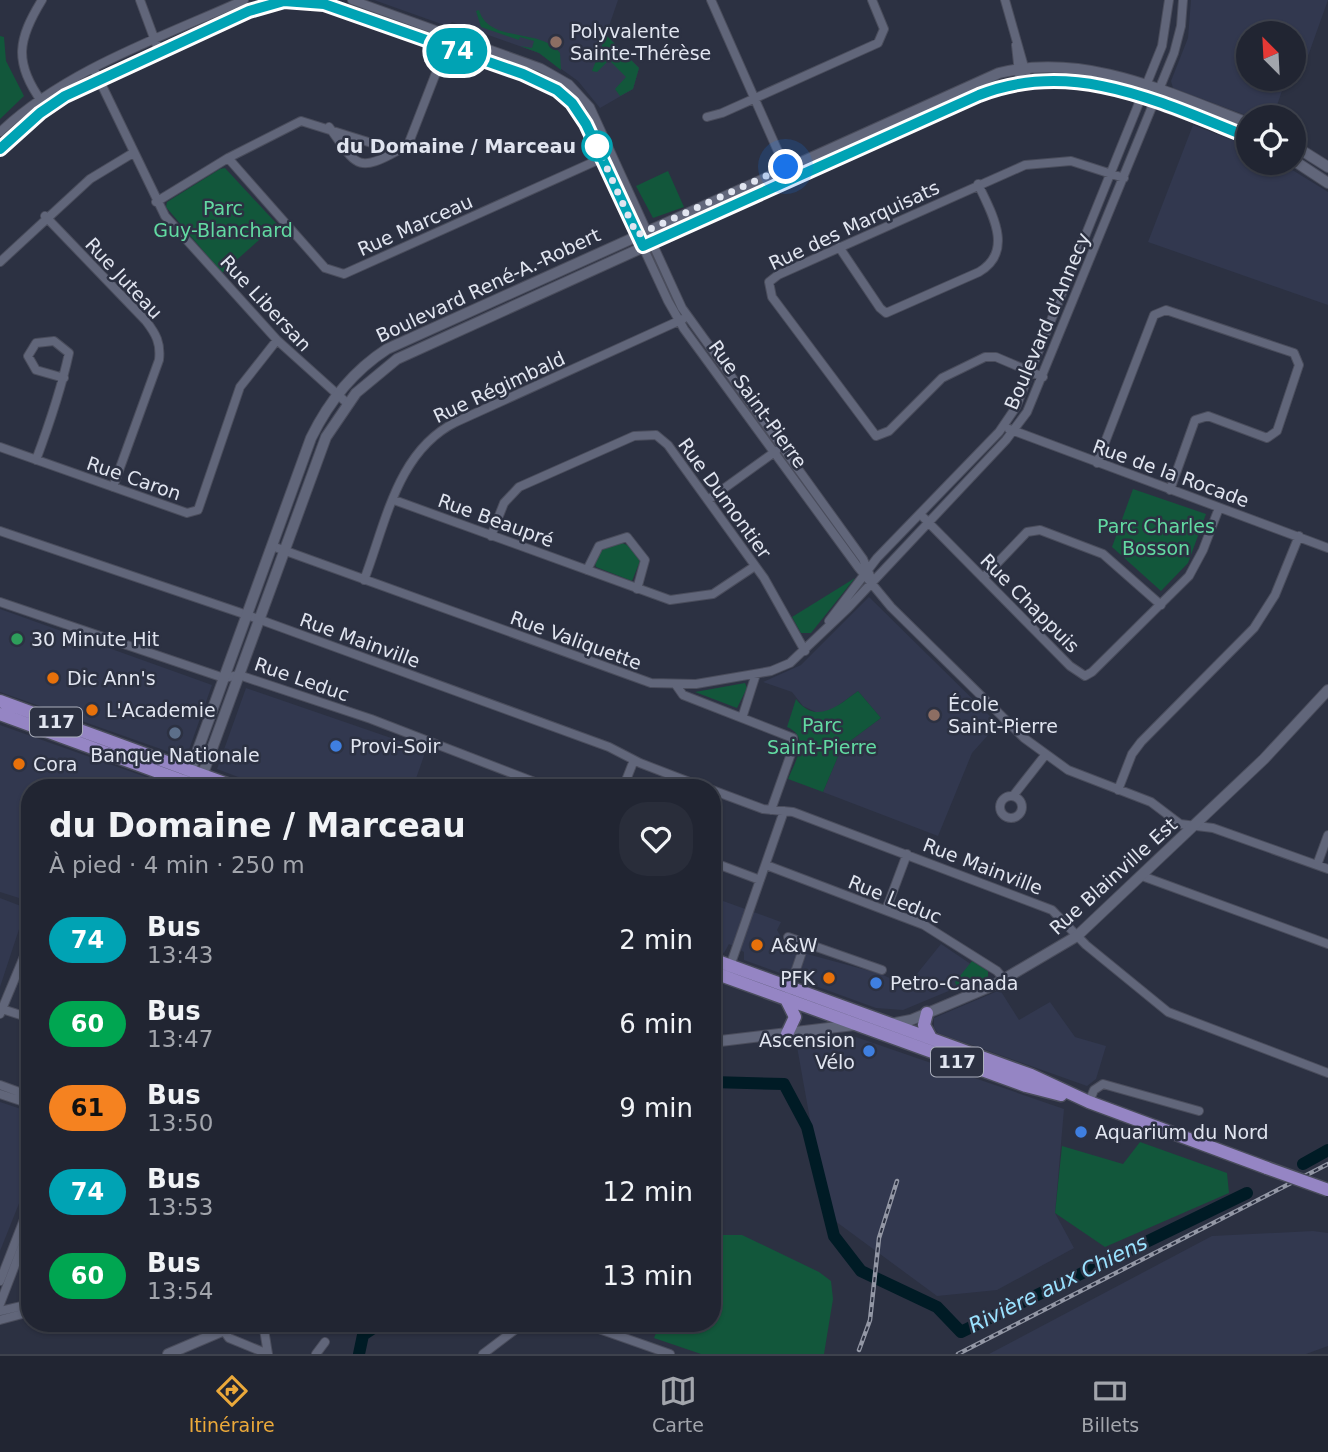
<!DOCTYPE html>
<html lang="fr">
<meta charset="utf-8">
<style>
:root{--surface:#212532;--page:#292d3a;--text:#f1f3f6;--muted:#a2a5ac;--line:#3e424d;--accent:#eba93a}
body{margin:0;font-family:"DejaVu Sans",sans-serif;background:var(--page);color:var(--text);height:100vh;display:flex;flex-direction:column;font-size:26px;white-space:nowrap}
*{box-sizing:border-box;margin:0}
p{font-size:23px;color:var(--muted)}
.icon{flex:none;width:38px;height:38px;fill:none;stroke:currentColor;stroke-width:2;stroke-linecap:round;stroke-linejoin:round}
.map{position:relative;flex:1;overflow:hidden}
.details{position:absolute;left:21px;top:779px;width:700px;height:553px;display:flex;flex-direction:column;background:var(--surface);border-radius:28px;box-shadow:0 2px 5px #0004,0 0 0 2px var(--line)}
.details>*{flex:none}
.badge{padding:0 14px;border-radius:23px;font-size:24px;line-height:46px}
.needle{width:46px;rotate:336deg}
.fabs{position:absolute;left:1236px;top:21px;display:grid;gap:14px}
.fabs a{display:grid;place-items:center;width:70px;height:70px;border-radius:50%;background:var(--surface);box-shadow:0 2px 5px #0004,0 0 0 2px var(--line);font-size:35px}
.you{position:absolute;width:35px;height:35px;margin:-18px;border:5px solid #fff;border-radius:50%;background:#1a73e8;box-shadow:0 0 0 10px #1a73e833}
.map>.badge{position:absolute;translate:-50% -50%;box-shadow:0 0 0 4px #fff}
.round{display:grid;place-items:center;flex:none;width:74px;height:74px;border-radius:28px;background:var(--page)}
.summary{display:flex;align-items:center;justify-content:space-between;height:119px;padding:0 28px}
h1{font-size:33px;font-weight:700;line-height:52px}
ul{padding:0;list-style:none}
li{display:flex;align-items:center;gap:21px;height:84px;padding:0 28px}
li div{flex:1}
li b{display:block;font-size:26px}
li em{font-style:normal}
li .badge{min-width:77px;font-weight:700;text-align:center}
.tabs{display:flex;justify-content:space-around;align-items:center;height:98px;border-top:2px solid var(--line);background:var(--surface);font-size:19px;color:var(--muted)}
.tabs a{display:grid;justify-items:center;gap:4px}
.tabs .active{color:var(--accent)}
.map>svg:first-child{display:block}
.built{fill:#32384f}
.green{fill:#12573b}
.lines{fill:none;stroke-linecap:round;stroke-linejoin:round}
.river{stroke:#001b25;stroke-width:12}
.minor-casing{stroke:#4a4d5c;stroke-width:10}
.tertiary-casing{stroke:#4a4d5c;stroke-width:12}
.primary-casing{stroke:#4a4d5c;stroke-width:15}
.minor{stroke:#61667a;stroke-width:8}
.tertiary{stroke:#61667a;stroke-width:10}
.primary{stroke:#9585c4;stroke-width:12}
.rail-casing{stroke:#9397a5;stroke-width:4.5}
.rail{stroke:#2c3142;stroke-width:2;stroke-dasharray:5;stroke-linecap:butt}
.primary-bridge-casing{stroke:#4a4d5c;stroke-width:15;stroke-linecap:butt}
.primary-bridge{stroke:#9585c4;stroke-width:12}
.line-casing{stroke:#fff;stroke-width:16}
.line{stroke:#00a3b4;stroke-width:10}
.walk{stroke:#e1e5f0;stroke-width:7;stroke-dasharray:0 12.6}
.education-dot{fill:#8d6e63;stroke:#2c3142;stroke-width:2.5}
.stop-dot{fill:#fff;stroke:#00a3b4;stroke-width:3.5}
.leisure-dot{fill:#2e9e5b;stroke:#2c3142;stroke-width:2.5}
.food-dot{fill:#e8710a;stroke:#2c3142;stroke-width:2.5}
.service-dot{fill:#5c6f8a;stroke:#2c3142;stroke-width:2.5}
.shop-dot{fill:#3f7fe0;stroke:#2c3142;stroke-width:2.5}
.labels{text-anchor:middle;stroke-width:5;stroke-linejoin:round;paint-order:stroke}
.shield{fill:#2c3142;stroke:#abafbc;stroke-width:2}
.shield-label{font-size:18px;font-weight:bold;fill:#e1e5f0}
.poi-label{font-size:19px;fill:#e1e5f0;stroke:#2c3142;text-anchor:start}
.stop-label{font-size:19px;font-weight:bold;fill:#e1e5f0;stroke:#2c3142;text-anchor:end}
.park-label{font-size:19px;fill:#62daa2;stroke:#2c3142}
.street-label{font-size:19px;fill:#e1e5f0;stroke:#2c3142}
.water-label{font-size:21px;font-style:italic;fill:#9ae2ff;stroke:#2c3142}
</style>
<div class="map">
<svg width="1328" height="1354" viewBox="0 0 1328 1354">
<rect width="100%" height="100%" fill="#2c3142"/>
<!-- built -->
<path class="built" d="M374,0H618L606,35L639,68L633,89L600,108L578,81L539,53L452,22L447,26Z
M1191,0H1328L1304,67L1293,63V33H1248V79H1286L1273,117H1251L1173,88L1171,81L1188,38Z
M1193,125L1248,146V163H1281L1328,192V305L1148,242Z
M869,597L998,724L972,753L938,836L823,792L842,747L881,718L858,691L832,710L818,713L803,706L792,692L763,682L801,665Z
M0,609L212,685L186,758L0,692Z
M246,688L426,750L413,787H265L217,769Z
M0,725L174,787L30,788V897L19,898L0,892Z
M712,897L781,922L777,930L784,942L794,947L796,951L881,974L898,982L912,980L941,944L987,975L903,1010L876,1008L744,960V952L729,944L724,953L712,949Z
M0,898L26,908L0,987Z
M1000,990L1019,1020L1050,1002L1075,1037L1106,1046L1096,1079L1087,1086L938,1033L934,1028V1018Z
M853,1036L1064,1109L1055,1213L1074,1248L997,1290L937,1296L827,1215L796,1041Z
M0,1102L30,1112V1176L0,1251Z
M1313,1231L1328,1233V1346L1306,1354H989L1212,1236Z"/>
<!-- green -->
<path class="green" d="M479,10C489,44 540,27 560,53L561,70L539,53L520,46L532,48L534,41L520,37L519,40L481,27L476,11Z
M606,35L639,68L633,89L620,96L615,89L626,77L609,60L597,72L592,71Z
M0,36L4,37L6,61L24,96L0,119Z
M225,168L277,224L222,273L166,207L167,202L220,169Z
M668,171L684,207L653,218L636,186Z
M1133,489L1206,514L1188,563L1161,591L1112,547Z
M620,542L629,546L640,561L632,581L596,567L595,564L600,551Z
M855,578L811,633H801L792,617Z
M745,683L747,688L737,708L695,692Z
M858,691L881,718L842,747L823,792L788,779C795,762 811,737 787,727L796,699C816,726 839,705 858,691Z
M972,961L988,971V977L958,990L955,982Z
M1140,1142L1227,1173L1229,1193L1105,1247L1055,1213L1062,1146L1123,1164Z
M714,1235H742L819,1272L831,1281L833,1299L824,1354H701L654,1338L660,1323H712Z"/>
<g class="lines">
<!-- river -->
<path class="river" d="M712,1082L784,1084L807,1127L834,1236L861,1271L937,1307L961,1332L1247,1193
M1303,1164L1328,1150
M359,1354L363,1335L381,1323"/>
<!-- minor casing -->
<g class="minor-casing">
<path id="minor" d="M140,0L157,46
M352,0L541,68L569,84L590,107L682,308L863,559L871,578
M711,0L788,174
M1005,0L1028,81
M1016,45L1020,82
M94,69L165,216L277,340L347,403
M42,102C13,62 18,39 42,0
M707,117L722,113L878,43L884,29L872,0
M329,127C355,162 355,175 397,151
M0,132C65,70 162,37 244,0
M0,149L40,113L71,93L249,11L291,1L319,3L342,9L552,87L569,99L586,124L668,301L684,329L858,567L891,607L1024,738L1068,770L1151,802L1180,824L1213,828L1328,869
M228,158L325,268L344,274L607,156
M156,202L228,158L301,121L397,151L408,145L448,42
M45,216L146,321C156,334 161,343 159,360L113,487
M839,247L880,308L886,313L979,272C1015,251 991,212 978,184
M0,262L90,179L133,153
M1043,377L996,357H985L942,378L889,431L876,436L772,297L769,282L778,275L1025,165L1071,161L1124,178
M1009,429L1328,548
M0,447L187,513L198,510L240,387L277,340
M36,460C49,425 61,390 69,353L54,341L36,343L28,356L36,370L64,378
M1097,463L1154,315L1166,310L1294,353L1299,365L1277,431L1267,438L1208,416L1195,420L1170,490
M394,500L670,600L713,594L755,566
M708,500L776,451
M924,518L1070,666L1085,676L1092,672L1189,576L1203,550L1219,508
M0,531L247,615L609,747L640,763L705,788
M491,536L504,503L519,487L634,436L656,435L668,445L764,578L805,651
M272,546L651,683L696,684L771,671L790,663L849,607L1006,440L1027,412L1174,53L1181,26L1183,0
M587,570L599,546L627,537L645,560L637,589
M983,578L1027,532L1040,530L1103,554L1161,605
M364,580C386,523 397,451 456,422L683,319
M0,602L224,678L239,675L371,719L550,788
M829,621L877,558L999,432L1016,407L1162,46L1169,0
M676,685L683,695L793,738V748L771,810
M742,718L756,674
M623,788L634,760
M712,790L763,809L793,812L1052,910L1086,945L1168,1012L1328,1073
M1118,790L1132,754L1141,742L1254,628L1275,595L1299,536
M1000 807a11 11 0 1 1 22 0a11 11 0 1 1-22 0Z
M1013,796L1046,754
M712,862L760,880
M766,865L924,925L997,971L1003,978
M1317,865L1328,835
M1142,876L1328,944
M886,910L907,854
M788,937L882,970
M729,969L784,811
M789,990L805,943
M2,1009L30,1018
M0,1014L30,942
M0,1085L30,1096
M0,1094L30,1104
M1089,1102L1094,1090L1103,1084L1199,1111
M0,1281L30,1204
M0,1304L30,1226
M0,1311L30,1304
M0,1320L30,1312
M263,1323L268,1354
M582,1323L670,1354
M224,1331L229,1338L268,1354
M316,1354L325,1342
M483,1354L524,1323"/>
</g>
<!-- tertiary casing -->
<g class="tertiary-casing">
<path id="tertiary" d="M1293,145L1328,167
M1293,160L1328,183
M188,777L311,438C329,401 353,371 387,349L999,73C1086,52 1168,93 1248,123
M201,779L326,437L356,393L397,359L963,102C1038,69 1086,78 1161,105C1190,116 1219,126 1248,137
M890,1024L911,1020L994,985L1077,936L1264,759L1328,690
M712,1042L854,1025
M168,1354L241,1323"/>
</g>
<!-- primary casing -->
<g class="primary-casing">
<path id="primary" d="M0,701L238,788
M0,714L202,788
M712,959L1031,1075L1089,1102L1267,1168
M712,972L1026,1086L1061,1095
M786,999L795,1017L787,1034
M927,1013L924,1025L931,1038"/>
</g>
<!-- minor -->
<use href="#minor" class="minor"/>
<!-- tertiary -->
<use href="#tertiary" class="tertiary"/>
<!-- primary -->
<use href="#primary" class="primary"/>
<!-- rail casing -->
<g class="rail-casing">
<path id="rail" d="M859,1350L870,1320L879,1238L897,1181
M958,1354L1328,1164"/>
</g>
<!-- rail -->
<use href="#rail" class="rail"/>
<!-- primary-bridge casing -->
<g class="primary-bridge-casing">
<path id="primary-bridge" d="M1267,1168L1328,1190"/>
</g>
<!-- primary-bridge -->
<use href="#primary-bridge" class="primary-bridge"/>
</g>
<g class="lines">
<!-- line casing -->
<g class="line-casing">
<path id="line" d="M0,149L40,113L65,96L249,11L284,1L324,4L523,74L557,90L572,103L586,124L643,246L979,95C1073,58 1160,102 1248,137"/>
</g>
<!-- line -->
<use href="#line" class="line"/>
<!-- walk -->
<path class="walk" d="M597,146L637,235L786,167"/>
</g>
<!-- markers -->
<g class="education-dot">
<circle cx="556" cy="42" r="7"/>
<circle cx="934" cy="715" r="7"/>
</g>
<circle class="stop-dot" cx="597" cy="146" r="14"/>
<circle class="leisure-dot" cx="17" cy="639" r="7"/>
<g class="food-dot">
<circle cx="53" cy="678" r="7"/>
<circle cx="92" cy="710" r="7"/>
<circle cx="19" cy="764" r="7"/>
<circle cx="757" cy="945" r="7"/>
<circle cx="829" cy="978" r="7"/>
</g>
<circle class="service-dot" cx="175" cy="733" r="7"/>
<g class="shop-dot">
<circle cx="336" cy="746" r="7"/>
<circle cx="876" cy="983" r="7"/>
<circle cx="869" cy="1051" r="7"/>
<circle cx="1081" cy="1132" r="7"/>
</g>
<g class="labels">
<!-- shield labels -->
<g class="shield">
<rect x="30" y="707.5" width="52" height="29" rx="5"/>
<rect x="931" y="1047.5" width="52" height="29" rx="5"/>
</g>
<g class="shield-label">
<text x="56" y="728">117</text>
<text x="957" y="1068">117</text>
</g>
<!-- poi labels -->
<g class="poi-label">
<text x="570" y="38">Polyvalente<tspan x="570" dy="22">Sainte-Thérèse</tspan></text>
<text x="31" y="646">30 Minute Hit</text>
<text x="67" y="685">Dic Ann's</text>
<text x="948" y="711">École<tspan x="948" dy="22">Saint-Pierre</tspan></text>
<text x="106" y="717">L'Academie</text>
<text x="350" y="753">Provi-Soir</text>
<text x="175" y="762" text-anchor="middle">Banque Nationale</text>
<text x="33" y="771">Cora</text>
<text x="771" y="952">A&amp;W</text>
<text x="815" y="985" text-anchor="end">PFK</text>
<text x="890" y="990">Petro-Canada</text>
<text x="855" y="1047" text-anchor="end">Ascension<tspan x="855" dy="22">Vélo</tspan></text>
<text x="1095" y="1139">Aquarium du Nord</text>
</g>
<!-- stop labels -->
<g class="stop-label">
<text x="576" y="153">du Domaine / Marceau</text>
</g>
<!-- park labels -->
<g class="park-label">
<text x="223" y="215">Parc<tspan x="223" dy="22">Guy-Blanchard</tspan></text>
<text x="1156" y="533">Parc Charles<tspan x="1156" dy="22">Bosson</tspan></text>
<text x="822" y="732">Parc<tspan x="822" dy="22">Saint-Pierre</tspan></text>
</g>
<!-- street labels -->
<g class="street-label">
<text transform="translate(415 225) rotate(-24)" y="7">Rue Marceau</text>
<text transform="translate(854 225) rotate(-25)" y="7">Rue des Marquisats</text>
<text transform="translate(124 278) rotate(47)" y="7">Rue Juteau</text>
<text transform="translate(488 285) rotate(-25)" y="7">Boulevard René-A.-Robert</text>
<text transform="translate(266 303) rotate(47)" y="7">Rue Libersan</text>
<text transform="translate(1047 321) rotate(-67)" y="7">Boulevard d'Annecy</text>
<text transform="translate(499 387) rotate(-25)" y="7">Rue Régimbald</text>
<text transform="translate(758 404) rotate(54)" y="7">Rue Saint-Pierre</text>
<text transform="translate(1171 473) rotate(20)" y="7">Rue de la Rocade</text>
<text transform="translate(134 478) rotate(19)" y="7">Rue Caron</text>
<text transform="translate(725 498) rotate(54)" y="7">Rue Dumontier</text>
<text transform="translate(496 520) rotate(20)" y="7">Rue Beaupré</text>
<text transform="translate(1030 603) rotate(45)" y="7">Rue Chappuis</text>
<text transform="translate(360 640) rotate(20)" y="7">Rue Mainville</text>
<text transform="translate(576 640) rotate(20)" y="7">Rue Valiquette</text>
<text transform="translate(302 679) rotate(19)" y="7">Rue Leduc</text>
<text transform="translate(983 866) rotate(21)" y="7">Rue Mainville</text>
<text transform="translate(1113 876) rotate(-42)" y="7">Rue Blainville Est</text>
<text transform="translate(895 899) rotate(22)" y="7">Rue Leduc</text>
</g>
<!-- water labels -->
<g class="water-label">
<text transform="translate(1058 1284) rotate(-26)" y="7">Rivière aux Chiens</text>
</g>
</g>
</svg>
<div class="fabs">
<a><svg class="needle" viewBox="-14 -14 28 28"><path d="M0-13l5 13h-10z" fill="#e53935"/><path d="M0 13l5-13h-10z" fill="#a2a5ac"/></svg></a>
<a><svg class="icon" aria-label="locate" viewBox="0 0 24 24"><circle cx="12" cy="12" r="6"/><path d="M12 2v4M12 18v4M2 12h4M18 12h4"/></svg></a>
</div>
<div class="you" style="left:786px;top:167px"></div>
<b class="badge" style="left:457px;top:51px;background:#00a3b4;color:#fff">74</b>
<section class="details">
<div class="summary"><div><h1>du Domaine / Marceau</h1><p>À pied · 4 min · 250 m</p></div><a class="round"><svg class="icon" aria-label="heart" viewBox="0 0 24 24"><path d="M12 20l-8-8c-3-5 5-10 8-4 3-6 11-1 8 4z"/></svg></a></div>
<ul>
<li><span class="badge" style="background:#00a3b4;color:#fff">74</span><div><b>Bus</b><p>13:43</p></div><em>2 min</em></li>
<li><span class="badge" style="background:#00a651;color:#fff">60</span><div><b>Bus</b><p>13:47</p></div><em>6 min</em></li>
<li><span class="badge" style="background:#f58220;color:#111">61</span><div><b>Bus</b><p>13:50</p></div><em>9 min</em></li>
<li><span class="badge" style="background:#00a3b4;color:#fff">74</span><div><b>Bus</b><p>13:53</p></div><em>12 min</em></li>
<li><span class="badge" style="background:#00a651;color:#fff">60</span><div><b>Bus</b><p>13:54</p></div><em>13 min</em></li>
</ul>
</section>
</div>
<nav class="tabs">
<a class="active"><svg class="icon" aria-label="directions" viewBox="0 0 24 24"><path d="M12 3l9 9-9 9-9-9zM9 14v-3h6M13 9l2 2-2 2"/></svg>Itinéraire</a>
<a><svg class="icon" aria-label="map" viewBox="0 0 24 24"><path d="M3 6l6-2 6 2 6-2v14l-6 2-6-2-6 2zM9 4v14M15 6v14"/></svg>Carte</a>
<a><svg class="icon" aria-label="tickets" viewBox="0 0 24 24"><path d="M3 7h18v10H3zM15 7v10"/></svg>Billets</a>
</nav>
